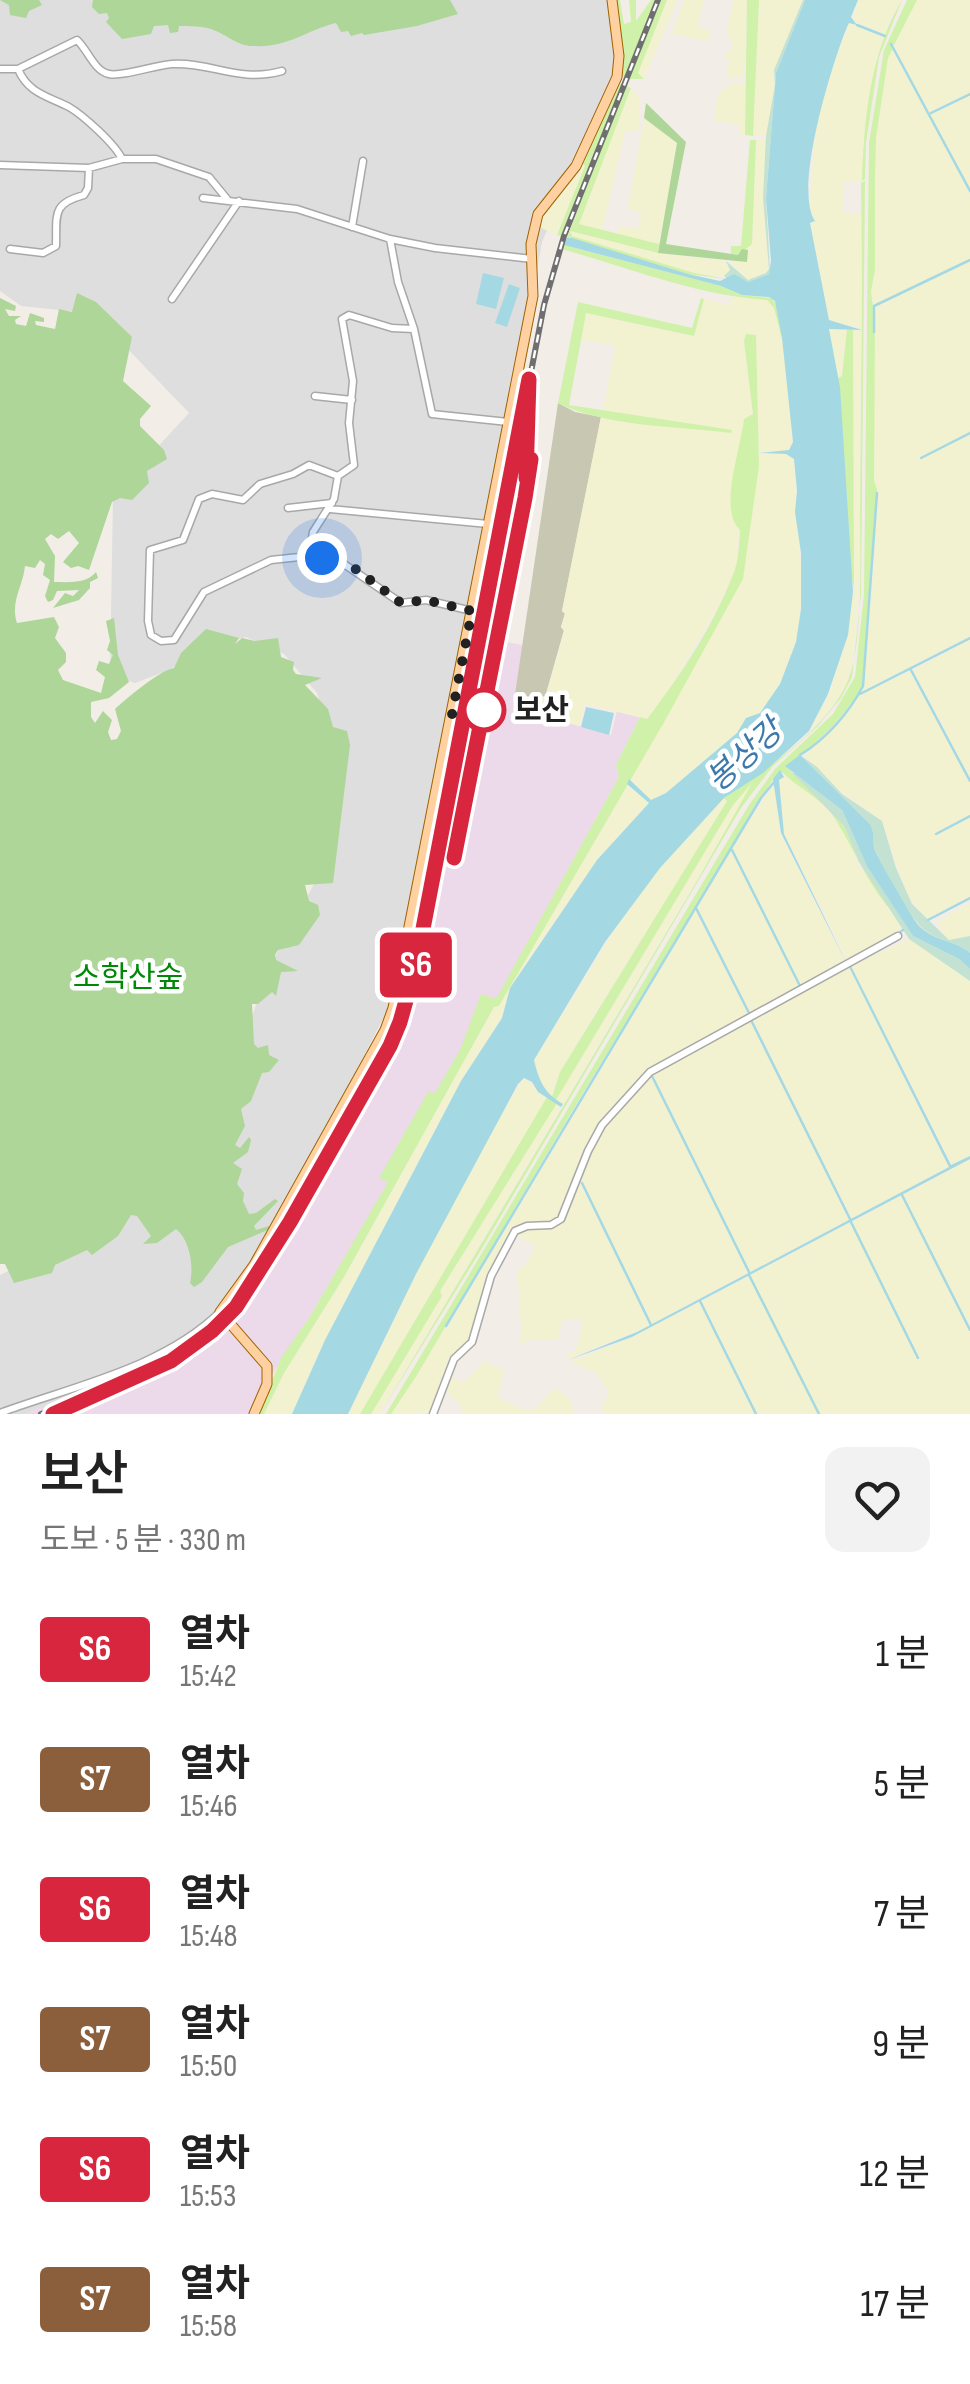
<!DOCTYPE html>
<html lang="ko">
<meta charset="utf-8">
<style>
:root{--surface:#fff;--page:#f2f2f2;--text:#222;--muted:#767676}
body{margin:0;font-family:"Sofia Sans Condensed","Noto Sans KR",sans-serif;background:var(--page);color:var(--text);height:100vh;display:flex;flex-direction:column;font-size:38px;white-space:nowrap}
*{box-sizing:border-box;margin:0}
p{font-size:32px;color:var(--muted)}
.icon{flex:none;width:55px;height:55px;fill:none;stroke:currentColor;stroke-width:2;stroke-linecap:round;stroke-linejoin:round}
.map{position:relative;height:1414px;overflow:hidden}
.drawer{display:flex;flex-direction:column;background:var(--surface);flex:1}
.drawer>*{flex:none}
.badge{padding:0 20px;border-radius:8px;font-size:35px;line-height:65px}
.you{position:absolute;width:50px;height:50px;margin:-25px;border:8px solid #fff;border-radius:50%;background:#1a73e8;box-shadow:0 0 0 15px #1a73e833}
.map>.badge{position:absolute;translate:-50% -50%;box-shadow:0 0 0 5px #fff}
.round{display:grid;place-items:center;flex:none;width:105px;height:105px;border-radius:20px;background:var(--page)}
.head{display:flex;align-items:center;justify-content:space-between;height:170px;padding:0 40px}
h1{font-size:48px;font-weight:600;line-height:75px}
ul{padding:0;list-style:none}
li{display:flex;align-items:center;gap:30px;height:130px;padding:0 40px}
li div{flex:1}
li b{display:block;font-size:38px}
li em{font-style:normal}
li .badge{min-width:110px;font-weight:700;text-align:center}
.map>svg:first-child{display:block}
.residential{fill:#dfdede}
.industrial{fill:#ecd9e9}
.construction{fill:#c8c7b1}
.farmland{fill:#f2f2d1}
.grass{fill:#d0f1a9}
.forest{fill:#add698}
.wetland{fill:#c3e2d2}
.water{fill:#a4d9e4}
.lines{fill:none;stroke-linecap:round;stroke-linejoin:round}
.stream{stroke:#a4d9e4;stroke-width:2.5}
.minor-casing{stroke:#a8a8a8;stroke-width:9}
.major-casing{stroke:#9f6200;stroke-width:11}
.minor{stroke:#fff;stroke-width:6}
.major{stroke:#ffd1a0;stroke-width:9}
.rail-casing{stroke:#6f6f6f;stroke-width:6}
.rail{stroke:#fff;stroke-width:2.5;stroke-dasharray:8;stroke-linecap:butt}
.line-casing{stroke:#fff;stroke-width:22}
.line{stroke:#d7263d;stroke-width:15}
.walk{stroke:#212121;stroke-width:10;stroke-dasharray:0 18}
.stop-dot{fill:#fff;stroke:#d7263d;stroke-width:5}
.labels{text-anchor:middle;stroke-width:9;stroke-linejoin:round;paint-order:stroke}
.stop-label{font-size:30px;font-weight:bold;fill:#212121;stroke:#fff;text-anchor:start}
.park-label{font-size:30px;fill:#018806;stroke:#fff}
.water-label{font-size:32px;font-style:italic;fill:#3d7aab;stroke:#fff}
</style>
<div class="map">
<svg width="970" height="1414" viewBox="0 0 970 1414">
<rect width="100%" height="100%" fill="#f2eee7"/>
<!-- residential -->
<path class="residential" d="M0,0H609L617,73L542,242L418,951L257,1263L202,1349L44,1414H0V1275L136,1209L230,1076L271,964L324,865L332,739L317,693L284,654L246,637L210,645L169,670L135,683L110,674L113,495L189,413L100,320L69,311L21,306L0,291Z"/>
<!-- industrial -->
<path class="industrial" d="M489,639L523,645L514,708L611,735L617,711L640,717L616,765L619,777L496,1000L309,1318L259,1395L251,1414H23L153,1364L221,1329L272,1267L395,1053L410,1018Z"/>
<!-- construction -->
<path class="construction" d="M558,403L575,412L601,417L562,611L565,613L561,627L564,630L545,697H538L533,713L513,708Z"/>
<!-- farmland -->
<path class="farmland" d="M667,0H678L644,79L637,74Z
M684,0H704L697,26L711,31L709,41L672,34Z
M733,0H747L744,78L727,77L729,60L725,58L726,53L731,51L732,41L727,33Z
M759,0H803L774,70L775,85L766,136H753Z
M858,0H902L889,21L886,35L852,20Z
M917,0H970V93L929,112L922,102L970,193V259L874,305L871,292L875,268L873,227L876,138L888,57L893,48L900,57L894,45Z
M849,23L885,37L877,57L869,100L862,181L843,182L844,213H861L862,328L829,320L810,222L815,220L810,214V197L816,123L826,83Z
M732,83L746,84L745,135L739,134L740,125L714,120L718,94Z
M631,88L640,97V130L625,131L602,231L579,224Z
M970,95V189L930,114Z
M644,118L677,143L659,244L618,236L619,226L638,229L641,212L628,210Z
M756,140H768L763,198L769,269L766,273L748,280L730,262L747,261L749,244L752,243Z
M583,164L585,165L557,235L539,227L544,213Z
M569,231L658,253L726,261L730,270L724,276L694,274L606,249L572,236Z
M970,261V433L920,458L970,435V636L860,693L863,686L874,564L877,494L874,481L872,388L876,307Z
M733,296L767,300L774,308L783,343L793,442L790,451H759L756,394L747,334L744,341L753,415L744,419L743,431L737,566L716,610L668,691L646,719L585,704L579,726L533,713L538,697L546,696L564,631L561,627L565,614L562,611L601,417L731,432L603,410L615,349L611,344L581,340L586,313L693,336L704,299L729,305Z
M832,328L847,329L842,376L838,378L829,329Z
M853,330L861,331V346L859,575L854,651L847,684L826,714L809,731L829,694L845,646L854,586Z
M759,453L786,454L794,459L802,586L799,630L792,655L780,684L760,713L666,793L651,800L629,779L743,579Z
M970,639V778L913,670Z
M911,671L970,782V815L935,833L970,817V897L927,919L907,896L882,821L833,786L804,755L848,711L859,695Z
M784,775L824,804L848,839L858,864L902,925L889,940L848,962L784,834L779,780Z
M775,782L781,834L847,964L801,987L732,848Z
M750,783L753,786L563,1104L556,1100L733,805Z
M627,784L649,803L597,860L510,988L502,1018L461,1081L325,1340L292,1414H264L284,1373L344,1277L494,1007L499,1006Z
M724,798L727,801L694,856L584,1031L555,1084L552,1097L538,1081L534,1061L623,916L660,868Z
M731,850L800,988L751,1015L697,908Z
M970,903V936L949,940L939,927L940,920Z
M696,910L749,1015L646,1071L603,1120L563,1214L555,1221L517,1228L491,1271L470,1342L456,1354L431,1414H391L441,1331L448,1326Z
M909,939L970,981V1156L952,1166L851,966Z
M849,967L950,1167L851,1219L752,1019Z
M751,1020L849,1220L750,1272L651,1074Z
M650,1075L748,1273L652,1324L580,1179L591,1149L608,1121Z
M524,1078L547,1097L360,1414H348L416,1274L503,1111Z
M557,1103L561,1107L380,1414H371L428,1316L432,1313L440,1292Z
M970,1159V1328L903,1195Z
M579,1180L650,1325L568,1360V1353L575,1352L582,1328L580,1318L562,1320L558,1339L529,1340L518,1346L522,1336L517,1271L525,1265L536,1246L516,1235L526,1228L561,1222L569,1211Z
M902,1195L970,1332V1414H757L704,1310L755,1414H604L601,1407L608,1396L607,1389L596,1373L571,1362L615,1344L700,1302L850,1222L918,1358L852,1222Z
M484,1362L504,1370L498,1396L504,1401L523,1409L535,1410L554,1388L570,1399L574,1414H462L460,1405L447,1392L451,1377L464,1383Z"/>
<!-- grass -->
<path class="grass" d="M617,0H620L624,24L631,22L629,0H636V21L651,0H655L625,77L621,76L624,57Z
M661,0H667L638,73L644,79H629Z
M747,0H759L753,136L745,135Z
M902,0L879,57L866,143L865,179L862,181C864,119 870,53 902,0Z
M907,0H917L894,45L891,44L893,48L888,58L876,138L875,177V269L871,292L875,321L874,481L877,489L862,686C844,719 816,744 786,766L844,826L859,862L896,915C867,887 854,846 831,813C818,796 796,787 782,772L773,779L571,1113L417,1375L391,1414H386L749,805L775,769L833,714L855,677L864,595L869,143L884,50Z
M618,83L622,85L561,236L557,235L585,166L583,164Z
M626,86L631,88L579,224L659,244L658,253L570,231L572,236L694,273L728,279L688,274L567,238Z
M750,140H756L752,244L739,255L731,254V246H741Z
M865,181L861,594L852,677L841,698L817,727L773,766L741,808L481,1250L380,1414L697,881L752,783L733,805L556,1100L552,1097L560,1072L727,801L724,798C765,770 824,731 846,685C864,650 860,553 860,511C861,401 863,292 861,183Z
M564,245L721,286L742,295L772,298L778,308L783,343L774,308L767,300C699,296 629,268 562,249Z
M701,298L704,299L694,336L586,313L569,405L732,430L731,433C678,426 606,427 558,403L578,302L692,328Z
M847,329L853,330L854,587L850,573L838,378L842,376Z
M746,334L756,335L759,466L743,579L663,724L499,1006L494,1007L344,1277L284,1373L264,1414H259L281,1358L309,1318L388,1182L379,1178L428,1092L435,1093L460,1050L481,994L496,999L619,777L616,765L640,717L647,719C681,675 716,622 735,569C739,557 739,543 740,530C718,510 741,448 744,419L753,414L744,341Z
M547,1097L557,1103L440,1291L442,1296L371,1414H360Z"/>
<!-- forest -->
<path class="forest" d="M0,0H39L42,5L29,11L26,18L10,15L9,5Z
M93,0H450L458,14L417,26L364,35L362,33L351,36L348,31L341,32L336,23C306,30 289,48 253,46C237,46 228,35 211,29C201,26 190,26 179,26L178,32L170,33L168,25L154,26L151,34L122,39L106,22L109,18L107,13L99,14L92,7Z
M646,103L686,142L666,244L738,255L742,249L748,250L747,262L658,253L677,143L644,118Z
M77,293L96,302L132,337L123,381L151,406L140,419V426L164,450L167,459L147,471L149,483L132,500L120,498L112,502L89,570L78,566L71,568L63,562L79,543L69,531L58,539L51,534L45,539L55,556L54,582C69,582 86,584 96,572L98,578L90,582V588L79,600L53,608L65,593L73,596L79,590L57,591L53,600L48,602L45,596L50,580L43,575L45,564L40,560L35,568L25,566C23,587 10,601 17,623L54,617L59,627L55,638L66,653V662L58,670L63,680L101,693L105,677L96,670L99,661L109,664L113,655L107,650L110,641L106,621L114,618L118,655L129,682L109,698L91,702V717L95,723L103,711L112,720L108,732L111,740L117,739L121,731L115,709C127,698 160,670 174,668L181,653L206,629L239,638L235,644L242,638L255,641L278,638L281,657L294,662L293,670L296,674L322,678L305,685L328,709L333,727L347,731L350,745L333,883L305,885L309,901L318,905L320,915L299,945L278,950L275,955L276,960L298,971L281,972L276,996L272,992L258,1004H252L254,1044L258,1048L268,1045L269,1055L279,1060L269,1072L262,1073L251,1101L241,1109L245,1126L235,1145L240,1148L249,1137L251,1140L248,1152L233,1163L242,1169L237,1184L244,1193L243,1201L249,1214L256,1213L275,1199L278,1201L254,1226L256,1230L269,1226L270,1229L228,1247L202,1282L194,1287L190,1283C194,1267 190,1240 176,1229L157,1243L143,1244L151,1236L137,1216L131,1215L118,1236L92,1255L87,1250L55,1265L52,1273L14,1283L5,1264H0V298L16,306L15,311L5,309L9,316H21L15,320L16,324L26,326L30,313L44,318V322L35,321L36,325L55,329L59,309L72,312Z"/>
<!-- wetland -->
<path class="wetland" d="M803,0H805L776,73L766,198L770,271L769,274L748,282L734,275L728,279L724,276L730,270L726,261L748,280L766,273L769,269L763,198L766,136L775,85L774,70Z
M800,755L817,767L842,794L882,821L896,868L912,904L949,940L970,936V953C955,939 932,942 917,922C909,913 876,856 874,846C873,837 875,834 870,824Z
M792,773H798L842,810L865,861L913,936L959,959L970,969V981L909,939L859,862L844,826Z"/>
<!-- water -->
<path class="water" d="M805,0H858L851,17L857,25L849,23L847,27C832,64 793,189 815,221L810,223L829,320L862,330L829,329L840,387L853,592L848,635L828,694L809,731L763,773L724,798L660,868L605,942L534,1060C539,1081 544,1093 563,1104L561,1107L538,1092L532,1082L524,1078L518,1084L416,1274L348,1414H292L325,1340L461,1081L502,1018L510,988L597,860L649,803L627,784L629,779L651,800L666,793L737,733L746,718L760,713L780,684L796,642L801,609V553L795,512L797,491L794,459L786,454L759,453L789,450L793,442L782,338L775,301L769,297L742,295L721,286L564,245L567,238H572L688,274L720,281L734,274L748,282L769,274L771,261L766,198L776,73Z
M483,273L504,278L496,309L476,304Z
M509,284L520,288L507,327L495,323Z
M586,707L614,713L609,735L581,727Z
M800,755L870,824C875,834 873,837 874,847C876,856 909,911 916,922C931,942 955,939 970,953V969L959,959L913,936L867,866L842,810L785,766Z
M780,770L784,777L779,780L784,834L847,964L781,833L773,779Z
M851,966L951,1165L970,1156V1159L632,1337L568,1360L637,1332L949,1167L849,967Z"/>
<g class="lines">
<!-- stream -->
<path class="stream" d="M857,25L885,36
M891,44L970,191
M931,113L970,94
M874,332V306L970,260
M921,458L970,433
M911,670L970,781
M860,694L970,638
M800,755C826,739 849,713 863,686L877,493
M936,834L970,816
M732,850L800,986
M696,908L749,1013
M928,920L970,898
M893,937L903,930
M752,1022L850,1219
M652,1076L749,1272
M582,1183L651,1325
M902,1195L970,1330
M851,1222L918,1358
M749,1275L819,1414
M700,1301L756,1414
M446,1326L761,798L775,781"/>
<!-- minor casing -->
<g class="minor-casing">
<path id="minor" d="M0,69H18L77,40C88,50 94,71 109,74C123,77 155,65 172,64C212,62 239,83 282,71
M18,69C28,93 47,96 69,107C84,116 115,144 122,159
M0,165L89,168L122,159H156L209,177L227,199
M203,198L297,209L390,239L435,248L532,259
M352,227L363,161
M390,239L398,282L414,329L432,414L508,422
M10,249L43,253L56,246C57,215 51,204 84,195L88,188L89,168
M172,299L239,201
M315,396L352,400
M338,476L309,465L293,474L260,484L243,500L212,494L199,499L183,540L150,550L148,621L151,635L161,641L174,640L204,592L271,560L309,556L341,562L401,603L426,600L472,611
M288,508L332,503
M330,509L488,524
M309,556L313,532L334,499L338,476L354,465L349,423L353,381L342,319L349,315L392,328L414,329
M0,1413C73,1386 163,1368 220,1312
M433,1414L454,1359L472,1342L491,1276L515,1231L527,1226L551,1225L561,1219L588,1151L602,1125L650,1072L898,936"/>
</g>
<!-- major casing -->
<g class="major-casing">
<path id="major" d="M254,1414L267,1384V1366L220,1312L254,1265L385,1030L393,1008L533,296L531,244L538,214L576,166L617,77L619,56L612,0"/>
</g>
<!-- minor -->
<use href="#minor" class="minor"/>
<!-- major -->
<use href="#major" class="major"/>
<!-- rail casing -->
<g class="rail-casing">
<path id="rail" d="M514,538L527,477L529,444
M454,858L520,523
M41,1414L159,1368L202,1340L237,1307L290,1222L390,1045L408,998L416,965L544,305L564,236L658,0"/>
</g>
<!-- rail -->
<use href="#rail" class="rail"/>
</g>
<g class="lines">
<!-- line casing -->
<g class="line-casing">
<path id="line" d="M53,1414L171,1361L212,1331L236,1307L290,1222L390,1046L400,1022L416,965L529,379L526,478L531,459L525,498L454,858"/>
</g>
<!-- line -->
<use href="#line" class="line"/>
<!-- walk -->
<path class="walk" d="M322,558L350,565L401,603L426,600L472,611L452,714L484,710"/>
</g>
<!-- markers -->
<circle class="stop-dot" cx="484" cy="710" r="20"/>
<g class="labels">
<!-- stop labels -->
<g class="stop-label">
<text x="514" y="720">보산</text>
</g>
<!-- park labels -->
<g class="park-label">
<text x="128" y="987">소학산숲</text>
</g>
<!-- water labels -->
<g class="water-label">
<text transform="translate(744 755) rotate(-42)" y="11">봉상강</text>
</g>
</g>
</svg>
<div class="you" style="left:322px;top:558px"></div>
<b class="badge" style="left:416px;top:965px;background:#d7263d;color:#fff">S6</b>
</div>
<section class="drawer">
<div class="head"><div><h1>보산</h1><p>도보 · 5 분 · 330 m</p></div><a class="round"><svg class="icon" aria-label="heart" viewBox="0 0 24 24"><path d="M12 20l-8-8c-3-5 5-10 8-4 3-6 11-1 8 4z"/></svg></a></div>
<ul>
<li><span class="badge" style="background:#d7263d;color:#fff">S6</span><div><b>열차</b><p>15:42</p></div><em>1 분</em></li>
<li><span class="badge" style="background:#8b5e3c;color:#fff">S7</span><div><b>열차</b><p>15:46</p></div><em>5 분</em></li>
<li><span class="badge" style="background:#d7263d;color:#fff">S6</span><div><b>열차</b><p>15:48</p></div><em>7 분</em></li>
<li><span class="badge" style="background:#8b5e3c;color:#fff">S7</span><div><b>열차</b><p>15:50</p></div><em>9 분</em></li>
<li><span class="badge" style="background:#d7263d;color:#fff">S6</span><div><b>열차</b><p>15:53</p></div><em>12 분</em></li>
<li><span class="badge" style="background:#8b5e3c;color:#fff">S7</span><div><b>열차</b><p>15:58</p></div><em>17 분</em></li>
</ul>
</section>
